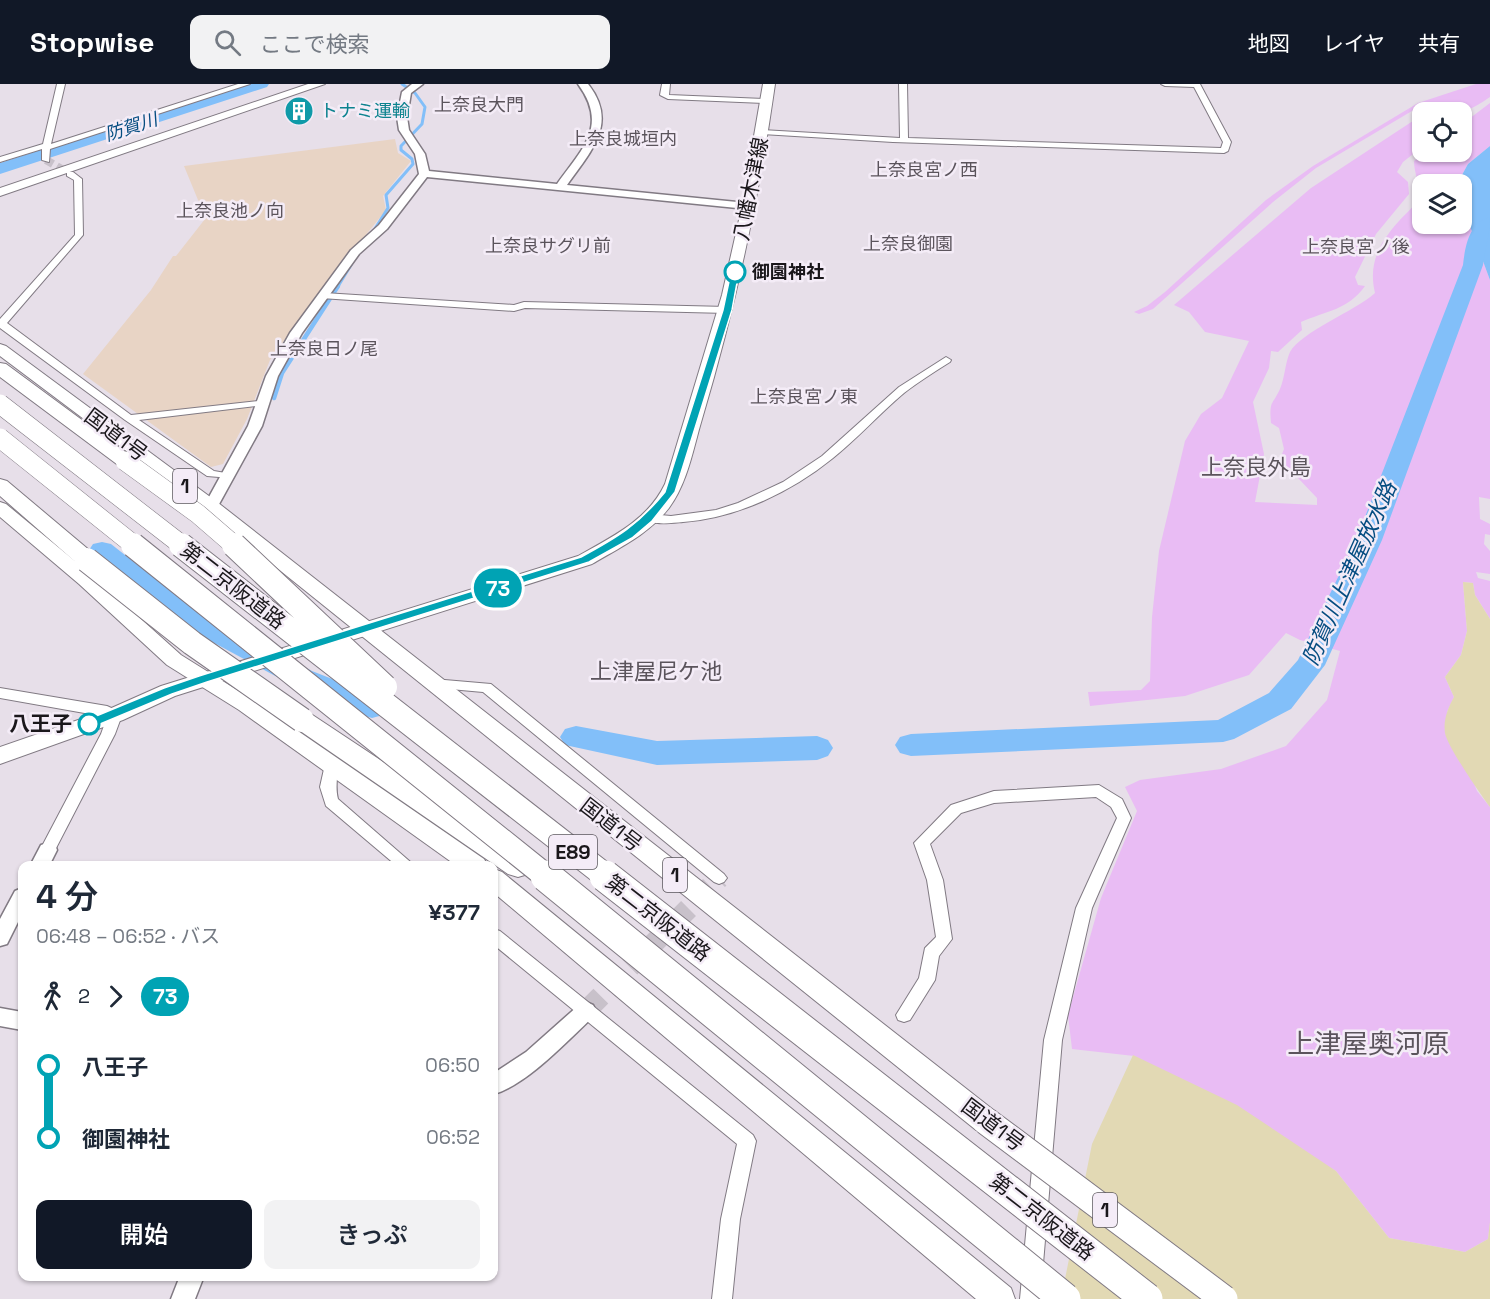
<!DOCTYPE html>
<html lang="ja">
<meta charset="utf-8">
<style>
:root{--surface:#fff;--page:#f2f2f3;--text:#1f2937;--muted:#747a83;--accent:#111827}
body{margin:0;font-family:"Space Grotesk","Noto Sans JP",sans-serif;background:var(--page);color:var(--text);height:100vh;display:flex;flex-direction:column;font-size:22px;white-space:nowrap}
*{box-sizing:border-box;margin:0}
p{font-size:20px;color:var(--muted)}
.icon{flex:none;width:33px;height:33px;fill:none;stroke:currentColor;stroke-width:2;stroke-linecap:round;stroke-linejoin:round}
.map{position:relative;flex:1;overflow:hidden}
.details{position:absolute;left:18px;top:777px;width:480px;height:420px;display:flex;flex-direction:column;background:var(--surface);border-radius:12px;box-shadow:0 2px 4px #0004}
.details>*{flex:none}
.badge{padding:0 12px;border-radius:20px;font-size:21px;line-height:39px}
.controls{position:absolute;left:1412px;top:18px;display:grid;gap:12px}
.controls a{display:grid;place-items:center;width:60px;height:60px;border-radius:12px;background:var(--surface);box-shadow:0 2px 4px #0004;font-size:30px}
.map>.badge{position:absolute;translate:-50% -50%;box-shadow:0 0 0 3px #fff}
.legs{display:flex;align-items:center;gap:9px;height:66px;padding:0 18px;font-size:20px}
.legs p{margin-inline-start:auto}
.overview{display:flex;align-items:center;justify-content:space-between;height:102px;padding:0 18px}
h1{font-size:33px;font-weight:600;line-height:45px}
.button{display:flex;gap:12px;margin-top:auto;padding:12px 18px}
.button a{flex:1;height:69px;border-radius:12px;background:var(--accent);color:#fff;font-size:24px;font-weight:600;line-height:69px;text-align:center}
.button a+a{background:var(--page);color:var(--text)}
ul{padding:0 18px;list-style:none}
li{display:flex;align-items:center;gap:21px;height:72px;font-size:22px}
li i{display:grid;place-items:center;width:9px;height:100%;margin:0 8px;background:currentColor}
li i::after{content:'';width:15px;height:15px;margin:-8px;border:4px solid;border-radius:50%;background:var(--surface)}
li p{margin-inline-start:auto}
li:first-child i{background:linear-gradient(#0000 50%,currentColor 0)}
li:last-child i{background:linear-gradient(currentColor 50%,#0000 0)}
header{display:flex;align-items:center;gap:36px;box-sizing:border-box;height:84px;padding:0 30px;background:var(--accent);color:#fff}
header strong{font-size:28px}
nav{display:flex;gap:33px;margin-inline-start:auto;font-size:21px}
.search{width:420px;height:54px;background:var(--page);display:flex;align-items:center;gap:15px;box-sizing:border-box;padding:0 21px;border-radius:12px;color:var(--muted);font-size:22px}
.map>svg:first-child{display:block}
.industrial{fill:#e8d4c5}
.green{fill:#e9bcf4}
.sand{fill:#e2d9b4}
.water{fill:#82bff9}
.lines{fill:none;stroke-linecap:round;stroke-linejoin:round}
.stream-far1{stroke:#82bff9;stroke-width:3}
.stream{stroke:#82bff9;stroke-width:4.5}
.river{fill:#82bff9;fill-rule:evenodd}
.minor-tunnel{stroke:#c8c1ca;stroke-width:8;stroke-dasharray:8 4.5;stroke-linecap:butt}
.tertiary-tunnel{stroke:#c8c1ca;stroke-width:21;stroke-dasharray:21 10;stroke-linecap:butt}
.minor-casing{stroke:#817a83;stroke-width:2}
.tertiary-casing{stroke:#817a83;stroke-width:3}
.primary-casing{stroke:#817a83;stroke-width:2}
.trunk-casing{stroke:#817a83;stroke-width:2}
.motorway-casing{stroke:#817a83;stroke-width:2}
.minor{fill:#fff;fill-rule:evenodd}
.tertiary{fill:#fff;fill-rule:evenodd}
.primary{fill:#fff;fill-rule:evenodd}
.trunk{fill:#fff;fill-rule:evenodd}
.motorway{fill:#fff;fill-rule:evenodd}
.trunk-bridge-casing{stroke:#817a83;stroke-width:29;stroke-linecap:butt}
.motorway-bridge-far2-casing{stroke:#817a83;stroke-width:20;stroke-linecap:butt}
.motorway-bridge-far1-casing{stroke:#817a83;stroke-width:26;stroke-linecap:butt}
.motorway-bridge-casing{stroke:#817a83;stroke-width:33;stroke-linecap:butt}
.trunk-bridge{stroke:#fff;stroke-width:27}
.motorway-bridge-far2{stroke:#fff;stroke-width:19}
.motorway-bridge-far1{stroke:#fff;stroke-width:24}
.motorway-bridge{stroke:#fff;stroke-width:31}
.line-1{fill:#00a3b4;stroke:#fff;stroke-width:1.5}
.stop-1-dot{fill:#fff;stroke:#00a3b4;stroke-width:3}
.labels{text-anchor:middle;stroke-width:5;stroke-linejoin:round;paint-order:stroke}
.far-neighbourhood-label{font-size:18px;fill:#5b545c;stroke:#f4ecf7}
.far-culture-label{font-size:18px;fill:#0d838f;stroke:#f4ecf7;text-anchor:start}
.far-water-label{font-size:18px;font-style:italic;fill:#054d81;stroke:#f4ecf7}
.far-stop-label{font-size:18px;font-weight:bold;fill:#1a171b;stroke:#f4ecf7;text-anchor:start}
.shield{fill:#f4ecf7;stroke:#5b575d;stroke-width:1.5}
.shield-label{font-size:20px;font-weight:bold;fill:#1a171b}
.street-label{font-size:21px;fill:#1a171b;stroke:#f4ecf7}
.stop-label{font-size:21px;font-weight:bold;fill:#1a171b;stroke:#f4ecf7;text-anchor:end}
.neighbourhood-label{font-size:22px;fill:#5b545c;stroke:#f4ecf7}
.water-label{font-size:22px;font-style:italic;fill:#054d81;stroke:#f4ecf7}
.near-neighbourhood-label{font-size:27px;fill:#5b545c;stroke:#f4ecf7}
</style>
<header>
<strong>Stopwise</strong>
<div class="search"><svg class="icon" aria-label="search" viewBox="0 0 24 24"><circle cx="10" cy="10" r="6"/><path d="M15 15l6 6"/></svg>ここで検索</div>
<nav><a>地図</a><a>レイヤ</a><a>共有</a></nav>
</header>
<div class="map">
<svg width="1490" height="1215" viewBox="0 0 1490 1215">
<rect width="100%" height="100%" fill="#e7dfe9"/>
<!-- industrial -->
<path class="industrial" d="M395,55L398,69L411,77L383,112L386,126L365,152L348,168L270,276L247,335L223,380L211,383L83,290L151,206L173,172H176L205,135L207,125L198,116L184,82Z"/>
<!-- green -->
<path class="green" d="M1476,0H1490V13C1463,32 1457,29 1426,28L1435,22L1430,19L1422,21L1316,84L1273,118L1153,225L1139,230L1134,228L1147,222L1165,208L1266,116L1313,82L1418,19Z
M1490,19V62L1468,80L1457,100H1422V140H1461V118L1490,196V415L1479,413L1480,435L1490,440V451L1485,450L1484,460L1490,467V490L1476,488L1478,494L1490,497V535L1475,511L1473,499L1463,498L1467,547L1461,571L1445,593L1454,613L1447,628L1477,707L1490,723V1138L1488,1155L1465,1168L1389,1154L1336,1087L1134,972L1072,965L1068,931L1101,814L1137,727L1125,703L1140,696L1221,685L1286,662L1327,616L1340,567L1300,556L1286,549L1249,591L1185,612L1090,622L1088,608L1141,606L1150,597L1152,533L1159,467L1185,357L1201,330L1222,314L1249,257L1205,248L1189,228L1174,221L1311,104L1422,31V63L1403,78L1397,88L1408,98L1409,110L1376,150L1355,193L1358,201L1365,202C1348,226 1326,227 1301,238L1302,246L1278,268L1271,267L1269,284L1253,318L1264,370L1255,418L1317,421V414L1280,375L1284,365L1279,344L1271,339C1269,317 1272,322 1280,305C1285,293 1285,279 1290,268C1301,248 1355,227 1375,209C1368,180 1379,159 1399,137C1404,131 1412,125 1415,119C1423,106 1414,91 1414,77L1426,68H1461V41Z"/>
<!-- sand -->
<path class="sand" d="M1463,498L1473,499L1475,511L1490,535V723C1481,711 1447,662 1445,649C1443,636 1448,624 1454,613L1445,593L1461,571L1467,547Z
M1133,971L1237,1021L1336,1087L1389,1154L1465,1168L1488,1155L1490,1138V1215H1061L1092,1060Z"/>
<!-- water -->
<path class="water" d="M1490,62V196L1461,118V100H1457L1468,80Z"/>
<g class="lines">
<!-- stream-far1 -->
<path class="stream-far1" d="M371,151L388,124L386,111L413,80L412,75L401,66V62L422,40L425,23L415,9L402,0
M337,204L351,181"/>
<!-- stream -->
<path class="stream" d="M274,314L282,289L338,202"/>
<!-- river -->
<path class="river" d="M244,0H269L267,3L0,90V79Z
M1490,133C1490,151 1485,163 1483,181L1382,456L1325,581L1291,625L1234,655L1223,658L911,672L900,669L895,661L900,653L911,650L1218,636L1269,609L1298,576L1356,456L1463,181C1465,163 1469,138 1490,133Z
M102,458L111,460L186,519L312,587L383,615L387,623L383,631L372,634L361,631L292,601L166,533L93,472L89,466L93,460Z
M576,642L657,657L817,652L828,656L833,664L828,672L817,676L657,681L565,661L560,653L565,645Z"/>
<!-- minor-tunnel -->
<path class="minor-tunnel" d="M46,76L70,90"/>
<!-- tertiary-tunnel -->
<path class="tertiary-tunnel" d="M586,927L719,794"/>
<!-- minor casing -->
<g class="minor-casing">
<path id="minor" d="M57,0H65L51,60L238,0H250L50,65L49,78L42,76V65L0,78V73L43,60Z
M662,0H670L669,11L767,15L771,17L767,19L668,15L660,11Z
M899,0H907L908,54L1221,64L1223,58L1194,3L1165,2L1161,0H1200L1231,58L1228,67L1224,69L893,58L762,50L758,48L762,46L900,54Z
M67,88H73L82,95L83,151L7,239L131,331L268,316V320L264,321L139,336L214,387L231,390V394L207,392L125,336L0,244V235L75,151L74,96L67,92Z
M324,209L514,221L524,218L727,223L732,226L727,229L525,224L514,227L321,214L319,212Z
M946,273L951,276L950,278C934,288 918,298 904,309C879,330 858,354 833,374C791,408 737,434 683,438C672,439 652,442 643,434L649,430L671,432L716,426L738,419L783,398L822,372L899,303Z
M433,595L491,600L724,790L727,794L724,798L719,800L714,798L483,608L428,603L426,600Z
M0,604L107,622L120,628L122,631L115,650L53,770L48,772L43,770L40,766L101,650L107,633L0,614Z
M331,675L336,676C340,687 334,700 338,715L415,782H397L326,722L320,703L326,676Z
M1099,701L1122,715L1131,734L1092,824L1062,956L1040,1215H1020L1044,956L1076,824L1117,734L1111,723L1096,713L994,719L961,729L930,760L943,796L952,855L939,872L935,896L910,936L904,938L898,936L896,931L919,894L925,864L936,853L927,796L914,759L951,721L994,707Z
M494,845L500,847L753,1051L756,1057L740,1135L732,1215H712L721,1135L737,1060L494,861Z"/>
</g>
<!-- tertiary casing -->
<g class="tertiary-casing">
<path id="tertiary" d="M412,0H423L411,9L407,33L409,46L425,70L429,87L557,100C582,65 609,42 578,0H588C619,39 591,67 567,101L747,119L752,122L747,125L427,93L387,145L359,170L302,249L278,292L262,342L218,422L216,425H206L204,422L248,342L266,292L290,249L351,166L379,141L419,90L415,70L399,46L397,33L402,8Z
M48,759L55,761L57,766L49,782H30L41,761Z
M22,804V830L7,860L0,862V835L15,807Z
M586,918L593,921L596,927L593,933C567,957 528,1000 494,1010V989L526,968L579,921Z
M0,924L22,928V946L0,942Z
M180,1192H204L195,1215H171Z"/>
</g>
<!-- primary casing -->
<g class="primary-casing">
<path id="primary" d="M308,0H325L0,112V104Z
M763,0H775C759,114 735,224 702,335C693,365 688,398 669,424C649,450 619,464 592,480L175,612L123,636L0,680V663L107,626L161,602L578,472C612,453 648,436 665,400L722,211L741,127Z"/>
</g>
<!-- trunk casing -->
<g class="trunk-casing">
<path id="trunk" d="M0,260L6,262L217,418L996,1028L1000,1037L996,1046L986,1050L976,1046L205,426L0,272Z
M0,418L6,420L93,492L181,571L253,616L484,775L488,782H457L239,626L167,581L79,500L0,433Z
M494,785L502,788L1011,1204L1015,1215H976L494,809Z"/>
</g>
<!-- motorway casing -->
<g class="motorway-casing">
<path id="motorway" d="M0,279L6,280L132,373L135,377L132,381H118L0,293Z
M0,395L7,397L95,471L98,476L95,481L87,483L79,481L0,412Z
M302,627L311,630L528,774L532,782L528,790L518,793L508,790L293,642L290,636L293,630Z"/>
</g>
<!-- minor -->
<use href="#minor" class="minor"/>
<!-- tertiary -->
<use href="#tertiary" class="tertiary"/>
<!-- primary -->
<use href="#primary" class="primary"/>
<!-- trunk -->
<use href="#trunk" class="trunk"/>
<!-- motorway -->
<use href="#motorway" class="motorway"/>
<!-- trunk-bridge casing -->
<g class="trunk-bridge-casing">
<path id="trunk-bridge" d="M986,1037L1224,1215"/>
</g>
<!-- motorway-bridge-far2 casing -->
<g class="motorway-bridge-far2-casing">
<path id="motorway-bridge-far2" d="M0,320L183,462
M0,354L135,462
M125,377L198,430L235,462"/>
</g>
<!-- motorway-bridge-far1 casing -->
<g class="motorway-bridge-far1-casing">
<path id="motorway-bridge-far1" d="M133,461L547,793
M181,461L607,793
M234,461L385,603
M87,476L192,559L302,636"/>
</g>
<!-- motorway-bridge casing -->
<g class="motorway-bridge-casing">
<path id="motorway-bridge" d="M546,792L1065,1215
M605,792L1147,1215"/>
</g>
<!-- trunk-bridge -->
<use href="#trunk-bridge" class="trunk-bridge"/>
<!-- motorway-bridge-far2 -->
<use href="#motorway-bridge-far2" class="motorway-bridge-far2"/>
<!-- motorway-bridge-far1 -->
<use href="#motorway-bridge-far1" class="motorway-bridge-far1"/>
<!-- motorway-bridge -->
<use href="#motorway-bridge" class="motorway-bridge"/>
</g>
<!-- line-1 -->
<path class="line-1" d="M735,185L739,188L732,226L675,408L652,437L632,454L589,478L207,598L172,610L93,643H84V637L164,604L199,592L581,473C618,453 638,441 665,408L723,226L731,188Z"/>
<!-- icons -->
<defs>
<g id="building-disc" transform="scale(1.5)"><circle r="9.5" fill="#0f9aa8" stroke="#f4ecf7"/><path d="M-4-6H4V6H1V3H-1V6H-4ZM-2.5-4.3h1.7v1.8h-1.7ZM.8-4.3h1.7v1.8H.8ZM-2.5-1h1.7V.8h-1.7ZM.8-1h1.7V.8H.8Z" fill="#fff"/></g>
</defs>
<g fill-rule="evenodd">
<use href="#building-disc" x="299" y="27"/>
</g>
<!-- markers -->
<g class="stop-1-dot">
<circle cx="735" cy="188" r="10"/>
<circle cx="89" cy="640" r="10"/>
</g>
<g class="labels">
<!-- far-neighbourhood labels -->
<g class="far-neighbourhood-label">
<text x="479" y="27">上奈良大門</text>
<text x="623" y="61">上奈良城垣内</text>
<text x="924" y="92">上奈良宮ノ西</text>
<text x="230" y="133">上奈良池ノ向</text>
<text x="908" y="166">上奈良御園</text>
<text x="548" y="168">上奈良サグリ前</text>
<text x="1356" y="169">上奈良宮ノ後</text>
<text x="324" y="271">上奈良日ノ尾</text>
<text x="804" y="319">上奈良宮ノ東</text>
</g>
<!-- far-culture labels -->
<g class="far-culture-label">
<text x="320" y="33">トナミ運輸</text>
</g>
<!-- far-water labels -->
<g class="far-water-label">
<text transform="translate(131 43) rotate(-18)" y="6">防賀川</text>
</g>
<!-- far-stop labels -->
<g class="far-stop-label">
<text x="752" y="194">御園神社</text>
</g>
<!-- shield labels -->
<g class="shield">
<rect x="173" y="385" width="24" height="34" rx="4.5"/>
<rect x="549" y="751" width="48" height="34" rx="4.5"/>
<rect x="663" y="774" width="24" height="34" rx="4.5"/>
<rect x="1093" y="1109" width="24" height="34" rx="4.5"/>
</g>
<g class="shield-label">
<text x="185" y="409">1</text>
<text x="573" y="775">E89</text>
<text x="675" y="798">1</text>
<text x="1105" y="1133">1</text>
</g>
<!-- street labels -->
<g class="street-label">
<text transform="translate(751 105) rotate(-79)" y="7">八幡木津線</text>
<text transform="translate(116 351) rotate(37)" y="7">国道1号</text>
<text transform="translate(233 502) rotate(38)" y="7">第二京阪道路</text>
<text transform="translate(611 741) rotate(38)" y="7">国道1号</text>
<text transform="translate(658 834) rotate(38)" y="7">第二京阪道路</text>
<text transform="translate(993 1041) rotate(37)" y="7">国道1号</text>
<text transform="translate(1042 1133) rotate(38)" y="7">第二京阪道路</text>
</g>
<!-- stop labels -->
<g class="stop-label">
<text x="72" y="647">八王子</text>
</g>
<!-- neighbourhood labels -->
<g class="neighbourhood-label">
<text x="1256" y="391">上奈良外島</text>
<text x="656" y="595">上津屋尼ケ池</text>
</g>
<!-- water labels -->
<g class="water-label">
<text transform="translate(1349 489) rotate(-66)" y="8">防賀川上津屋放水路</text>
</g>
<!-- near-neighbourhood labels -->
<g class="near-neighbourhood-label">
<text x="1368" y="969">上津屋奥河原</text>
</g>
</g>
</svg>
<div class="controls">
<a><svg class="icon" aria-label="locate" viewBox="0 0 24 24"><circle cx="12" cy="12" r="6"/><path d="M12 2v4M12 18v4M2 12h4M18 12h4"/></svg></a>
<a><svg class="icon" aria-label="layers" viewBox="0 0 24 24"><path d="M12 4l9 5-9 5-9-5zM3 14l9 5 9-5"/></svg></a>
</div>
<b class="badge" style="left:498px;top:504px;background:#00a3b4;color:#fff">73</b>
<section class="details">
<div class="overview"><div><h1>4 分</h1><p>06:48 – 06:52 · バス</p></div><b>¥377</b></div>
<div class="legs"><svg class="icon" aria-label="walk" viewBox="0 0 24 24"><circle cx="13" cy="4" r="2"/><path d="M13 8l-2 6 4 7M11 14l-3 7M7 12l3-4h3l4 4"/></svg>2<svg class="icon" aria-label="forward" viewBox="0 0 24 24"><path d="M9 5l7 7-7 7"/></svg><b class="badge" style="background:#00a3b4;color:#fff">73</b></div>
<ul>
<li><i style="color:#00a3b4"></i><b>八王子</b><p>06:50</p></li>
<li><i style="color:#00a3b4"></i><b>御園神社</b><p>06:52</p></li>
</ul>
<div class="button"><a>開始</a><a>きっぷ</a></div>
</section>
</div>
